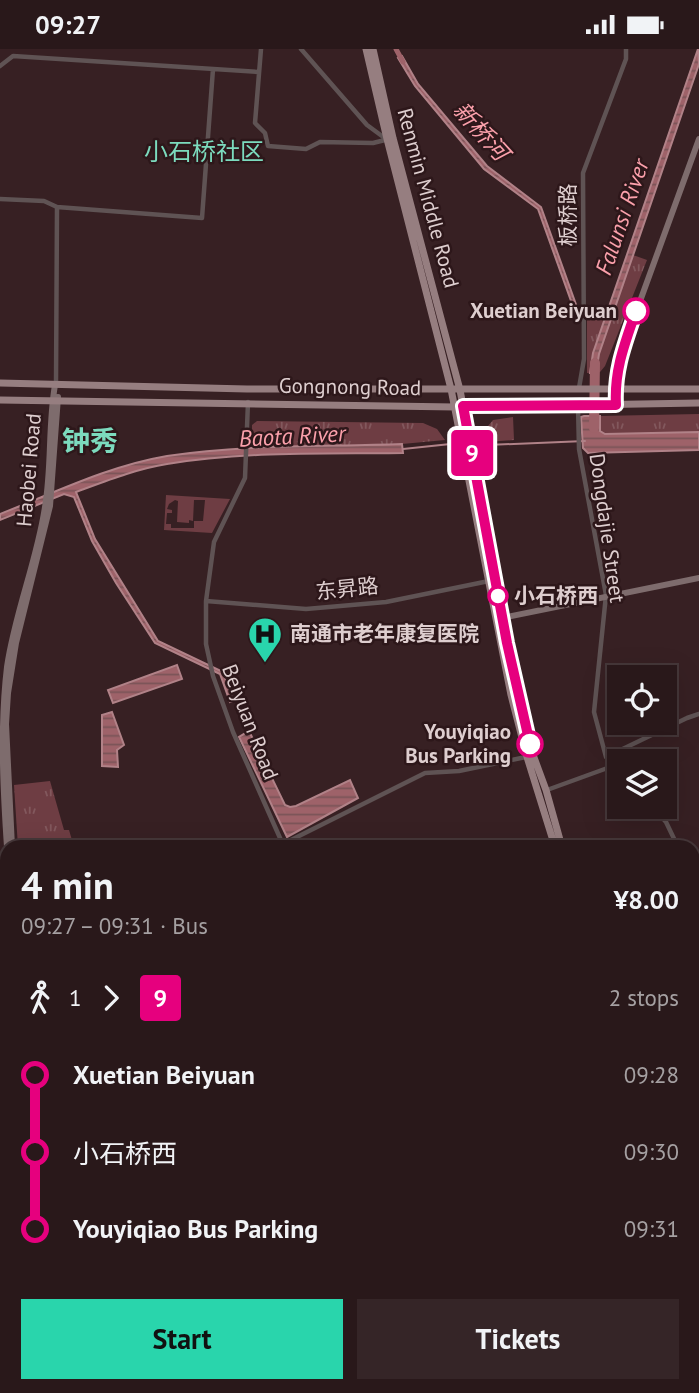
<!DOCTYPE html>
<meta charset="utf-8">
<style>
:root{--surface:#29181a;--page:#352527;--text:#f1f3f6;--muted:#a5a0a2;--line:#453739;--accent:#29d5ac}
body{margin:0;font-family:"PT Sans","Noto Sans SC",sans-serif;background:var(--page);color:var(--text);height:100vh;display:flex;flex-direction:column;font-size:26px;white-space:nowrap}
*{box-sizing:border-box;margin:0}
p{font-size:23px;color:var(--muted)}
.icon{flex:none;width:38px;height:38px;fill:none;stroke:currentColor;stroke-width:2;stroke-linecap:round;stroke-linejoin:round}
.map{position:relative;flex:1;overflow:hidden}
.panel{position:absolute;left:0px;top:791px;width:700px;height:553px;display:flex;flex-direction:column;background:var(--surface);border-radius:21px 21px 0 0;box-shadow:0 7px 28px #0002,0 0 0 2px var(--line)}
.panel>*{flex:none}
.badge{padding:0 14px;border-radius:5px;font-size:24px;line-height:46px}
.tools{position:absolute;left:607px;top:616px;display:grid;gap:14px}
.tools a{display:grid;place-items:center;width:70px;height:70px;border-radius:0px;background:var(--surface);box-shadow:0 7px 28px #0002,0 0 0 2px var(--line);font-size:35px}
.map>.badge{position:absolute;translate:-50% -50%;box-shadow:0 0 0 4px #fff}
.legs{display:flex;align-items:center;gap:10px;height:77px;padding:0 21px;font-size:23px}
.legs p{margin-inline-start:auto}
.summary{display:flex;align-items:center;justify-content:space-between;height:119px;padding:0 21px}
h1{font-size:38px;font-weight:800;line-height:52px}
.button{display:flex;gap:14px;margin-top:auto;padding:14px 21px}
.button a{flex:1;height:80px;border-radius:0px;background:var(--accent);color:#111;font-size:28px;font-weight:800;line-height:80px;text-align:center}
.button a+a{background:var(--page);color:var(--text)}
ul{padding:0 21px;list-style:none}
li{display:flex;align-items:center;gap:24px;height:77px;font-size:26px}
li i{display:grid;place-items:center;width:10px;height:100%;margin:0 9px;background:currentColor}
li i::after{content:'';width:18px;height:18px;margin:-9px;border:5px solid;border-radius:50%;background:var(--surface)}
li p{margin-inline-start:auto}
li:first-child i{background:linear-gradient(#0000 50%,currentColor 0)}
li:last-child i{background:linear-gradient(currentColor 50%,#0000 0)}
.status{display:flex;justify-content:space-between;align-items:center;height:49px;padding:0 35px;background:var(--surface);direction:ltr}
.status svg{height:19px;fill:currentColor}
.map>svg:first-child{display:block}
.grass{fill:url(#grass-tufts)}
.forest{fill:url(#forest-firs)}
.pitch{fill:#6e3d43;fill-rule:evenodd}
.water{fill:url(#water-rules);stroke:#b18288;stroke-width:2}
.lines{fill:none;stroke-linecap:round;stroke-linejoin:round}
.stream{stroke:#b18288;stroke-width:2}
.canal{stroke:#9e6269;stroke-width:5}
.river{stroke:#9e6269;stroke-width:10}
.ferry{stroke:#fba0ab;stroke-width:2;stroke-dasharray:9 7;stroke-linecap:butt}
.street{stroke:#5f5354;stroke-width:4.5}
.secondary{stroke:#7e6c6d;stroke-width:6}
.primary{stroke:#967e80;stroke-width:7}
.line-1-casing{stroke:#fff;stroke-width:16}
.line-1{stroke:#e6007e;stroke-width:10}
.stop-1-dot{fill:#fff;stroke:#e6007e;stroke-width:3.5}
.labels{text-anchor:middle;stroke-width:5;stroke-linejoin:round;paint-order:stroke}
.street-label{font-size:21px;fill:#dececf;stroke:#2d171a}
.stop-label{font-size:21px;font-weight:bold;fill:#dececf;stroke:#2d171a;text-anchor:end}
.poi-label{font-size:21px;font-weight:bold;fill:#dececf;stroke:#2d171a;text-anchor:start}
.water-label{font-size:23px;font-style:italic;fill:#fba0ab;stroke:#2d171a}
.quarter-label{font-size:24px;fill:#7cdbbe;stroke:#2d171a}
.district-label{font-size:28px;font-weight:bold;fill:#7cdbbe;stroke:#2d171a}
</style>
<div class="status"><b>09:27</b><svg viewBox="0 0 49 12"><path d="M0 12V9h3v3zM5 12V6h3v6zM10 12V3h3v9zM15 12V0h3v12zM26 1h20v11H26zM47 4h2v5h-2z"/></svg></div>
<div class="map">
<svg width="699" height="1344" viewBox="0 0 699 1344">
<defs>
<pattern id="grass-tufts" width="24" height="20" patternUnits="userSpaceOnUse" patternTransform="scale(1.75)"><rect width="24" height="20" fill="#6e3d43"/><path d="M3 7l-1-3M5 7V3M7 7l1-3M15 17l-1-3M17 17v-4M19 17l1-3" fill="none" stroke="#82585d"/></pattern>
<pattern id="forest-firs" width="22" height="20" patternUnits="userSpaceOnUse" patternTransform="scale(1.75)"><rect width="22" height="20" fill="#7e454c"/><path d="M5 1l3.5 6h-7zM16 11l3.5 6h-7z" fill="#905f65"/></pattern>
<pattern id="water-rules" width="6" height="5" patternUnits="userSpaceOnUse" patternTransform="scale(1.75)"><rect width="6" height="5" fill="#9e6269"/><path d="M0 2.5h6" fill="none" stroke="#7a5458"/></pattern>
</defs>
<rect width="100%" height="100%" fill="#372023"/>
<!-- grass -->
<path class="grass" d="M633,206L647,211L605,317L600,323L596,324L599,305Z
M587,262L605,269L593,304L590,324H587Z
M699,365V383L605,385L600,382V367Z
M513,368L514,391L485,393L483,383L493,371Z
M257,372L423,374L437,380L445,391L402,395L252,398V376Z
M50,732L64,781H69L74,798H18L14,736Z
M7,935V1068L0,1029V952L1,941Z"/>
<!-- forest -->
<path class="forest" d="M20,1337H48L47,1344H19Z"/>
<!-- pitch -->
<path class="pitch" d="M166,446L230,450L212,484L164,481ZM175,451L178,452L177,473L189,474V471L193,472L194,451H205L203,472H194V479H171V475H166L167,464H172V461L167,460L169,455Z"/>
<!-- water -->
<path class="water" d="M698,0L699,15L599,305L596,324H590L593,304Z
M402,7L418,35L487,117L541,158L578,261L575,263L538,160L484,120L415,37L398,9Z
M584,367H600V382L605,385L699,383V401L588,404L583,399L581,368Z
M402,395L403,404C325,405 245,402 167,415C136,420 106,432 76,443L95,490L158,592L223,623L233,652L230,653L220,625L155,594L116,534L92,492L74,448L64,445L0,471V465C54,444 108,417 167,407C245,395 324,398 402,395Z
M177,616L182,630L113,654L108,641Z
M112,663L124,696L117,701L118,718L102,717V666Z
M249,682L285,756L290,758L296,757L350,731L358,749L287,788L239,688Z
M0,1025L7,1079L0,1087Z
M48,1337H260L240,1344H47Z"/>
<g class="lines">
<!-- stream -->
<path class="stream" d="M473,393L480,392L487,396L585,392
M403,400L460,394"/>
<!-- canal -->
<path class="canal" d="M396,0L403,13"/>
<!-- river -->
<path class="river" d="M594,379L595,314"/>
<!-- ferry -->
<path class="ferry" d="M693,1213L699,1212
M106,1344L112,1337"/>
<!-- street -->
<path class="street" d="M261,0L255,74L265,84L268,97L306,100L320,93L373,94L389,90
M301,0L367,76L386,90
M0,17L13,7L259,23
M0,150L44,152L57,158L202,169L213,20
M56,335L57,158
M579,339L584,310L583,124L626,10V0
M248,353L245,429L214,493L206,552V595L213,627L233,683L284,798
M578,357L579,400L606,546L594,663L606,708L620,724
M206,552L306,560L386,553L489,532
M606,708L687,669L699,665
M547,741L613,717
M653,758L666,773L678,798
M277,798L425,724L459,722L526,708
M693,816L699,826
M693,852L699,850
M0,896H7
M0,1267H7"/>
<!-- secondary -->
<path class="secondary" d="M616,356L615,330L619,310L699,90
M502,569L699,529
M7,798C3,738 0,677 7,618C15,563 37,512 45,458C52,417 48,376 55,336
M12,798L6,675L8,644L16,594L50,457L58,348
M693,1023L699,1024
M693,1032L699,1031
M0,1152L7,1153
M0,1159L7,1160
M693,1313L699,1312
M9,1344L10,1337
M14,1344L15,1337
M522,1344L561,1337"/>
<!-- primary -->
<path class="primary" d="M366,0L387,90L451,340L511,646L527,708L555,798
M373,0L393,89L460,341L517,644L532,703L546,741L562,798
M0,334L247,340H699
M0,351L455,358L699,354
M683,1337L684,1344
M690,1337L691,1344"/>
</g>
<g class="lines">
<!-- line-1 casing -->
<g class="line-1-casing">
<path id="line-1" d="M530,695L507,594L463,357L616,356C614,321 625,294 636,262"/>
</g>
<!-- line-1 -->
<use href="#line-1" class="line-1"/>
</g>
<!-- icons -->
<defs>
<g id="hospital-pin" transform="scale(1.75)"><path d="M0 17L-7.5 6A9.5 9.5 0 1 1 7.5 6Z" fill="#29d5ac" stroke="#2d171a"/><path d="M-5-5h3v3.5h4V-5h3V5h-3V1.5h-4V5h-3Z" fill="#111"/></g>
</defs>
<g fill-rule="evenodd">
<use href="#hospital-pin" x="265" y="585"/>
</g>
<!-- markers -->
<g class="stop-1-dot">
<circle cx="636" cy="262" r="12"/>
<circle cx="498" cy="547" r="9"/>
<circle cx="530" cy="695" r="12"/>
</g>
<g class="labels">
<!-- street labels -->
<g class="street-label">
<text transform="translate(428 149) rotate(75)" y="7">Renmin Middle Road</text>
<text transform="translate(568 166) rotate(-90)" y="7">板桥路</text>
<text transform="translate(350 338) rotate(1)" y="7">Gongnong Road</text>
<text transform="translate(29 421) rotate(-85)" y="7">Haobei Road</text>
<text transform="translate(607 479) rotate(82)" y="7">Dongdajie Street</text>
<text transform="translate(347 540) rotate(-6)" y="7">东昇路</text>
<text transform="translate(250 673) rotate(69)" y="7">Beiyuan Road</text>
</g>
<!-- stop labels -->
<g class="stop-label">
<text x="617" y="269">Xuetian Beiyuan</text>
<text x="514" y="554" text-anchor="start">小石桥西</text>
<text x="511" y="690">Youyiqiao<tspan x="511" dy="24">Bus Parking</tspan></text>
</g>
<!-- poi labels -->
<g class="poi-label">
<text x="290" y="592">南通市老年康复医院</text>
</g>
<!-- water labels -->
<g class="water-label">
<text transform="translate(481 82) rotate(48)" y="8">新桥河</text>
<text transform="translate(622 168) rotate(-71)" y="8">Falunsi River</text>
<text transform="translate(292 387) rotate(-3)" y="8">Baota River</text>
</g>
<!-- quarter labels -->
<g class="quarter-label">
<text x="204" y="111">小石桥社区</text>
</g>
<!-- district labels -->
<g class="district-label">
<text x="90" y="402">钟秀</text>
</g>
</g>
</svg>
<div class="tools">
<a><svg class="icon" aria-label="locate" viewBox="0 0 24 24"><circle cx="12" cy="12" r="6"/><path d="M12 2v4M12 18v4M2 12h4M18 12h4"/></svg></a>
<a><svg class="icon" aria-label="layers" viewBox="0 0 24 24"><path d="M12 4l9 5-9 5-9-5zM3 14l9 5 9-5"/></svg></a>
</div>
<b class="badge" style="left:472px;top:404px;background:#e6007e;color:#fff">9</b>
<section class="panel">
<div class="summary"><div><h1>4 min</h1><p>09:27 – 09:31 · Bus</p></div><b>¥8.00</b></div>
<div class="legs"><svg class="icon" aria-label="walk" viewBox="0 0 24 24"><circle cx="13" cy="4" r="2"/><path d="M13 8l-2 6 4 7M11 14l-3 7M7 12l3-4h3l4 4"/></svg>1<svg class="icon" aria-label="forward" viewBox="0 0 24 24"><path d="M9 5l7 7-7 7"/></svg><b class="badge" style="background:#e6007e;color:#fff">9</b><p>2 stops</p></div>
<ul>
<li><i style="color:#e6007e"></i><b>Xuetian Beiyuan</b><p>09:28</p></li>
<li><i style="color:#e6007e"></i><span>小石桥西</span><p>09:30</p></li>
<li><i style="color:#e6007e"></i><b>Youyiqiao Bus Parking</b><p>09:31</p></li>
</ul>
<div class="button"><a>Start</a><a>Tickets</a></div>
</section>
</div>
